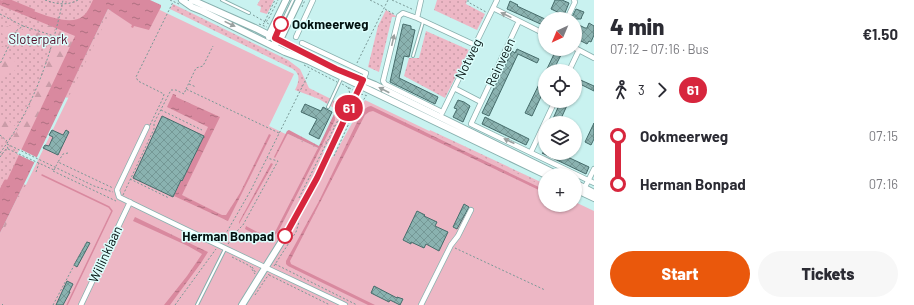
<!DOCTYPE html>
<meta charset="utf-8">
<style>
:root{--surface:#fff;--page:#f7f7f7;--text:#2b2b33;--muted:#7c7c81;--accent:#ea580c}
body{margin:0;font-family:Barlow,sans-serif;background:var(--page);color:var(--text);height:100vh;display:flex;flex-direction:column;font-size:15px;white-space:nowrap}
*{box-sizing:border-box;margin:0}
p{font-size:13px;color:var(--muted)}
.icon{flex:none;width:22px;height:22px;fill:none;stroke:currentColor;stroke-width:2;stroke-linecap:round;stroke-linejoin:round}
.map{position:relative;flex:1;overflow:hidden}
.drawer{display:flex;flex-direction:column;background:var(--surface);width:320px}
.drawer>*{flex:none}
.badge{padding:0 8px;border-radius:13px;font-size:14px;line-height:26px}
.needle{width:26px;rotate:224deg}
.fabs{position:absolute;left:538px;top:12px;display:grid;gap:8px}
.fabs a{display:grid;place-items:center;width:44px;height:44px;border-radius:50%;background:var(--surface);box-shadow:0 1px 3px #0004;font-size:20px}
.map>.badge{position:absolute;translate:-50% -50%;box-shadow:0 0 0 2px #fff}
.legs{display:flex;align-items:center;gap:6px;height:44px;padding:0 16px;font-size:13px}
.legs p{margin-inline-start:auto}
.overview{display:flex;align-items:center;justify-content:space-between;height:68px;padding:0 16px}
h1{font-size:22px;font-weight:800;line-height:30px}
.button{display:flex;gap:8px;margin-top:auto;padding:8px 16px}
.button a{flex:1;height:46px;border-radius:24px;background:var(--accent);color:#fff;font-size:16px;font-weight:800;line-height:46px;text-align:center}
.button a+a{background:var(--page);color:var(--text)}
ul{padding:0 16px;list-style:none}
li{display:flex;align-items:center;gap:14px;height:48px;font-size:15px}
li i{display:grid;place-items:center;width:6px;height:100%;margin:0 5px;background:currentColor}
li i::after{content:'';width:10px;height:10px;margin:-5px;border:3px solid;border-radius:50%;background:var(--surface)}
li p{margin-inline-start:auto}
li:first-child i{background:linear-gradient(#0000 50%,currentColor 0)}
li:last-child i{background:linear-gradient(currentColor 50%,#0000 0)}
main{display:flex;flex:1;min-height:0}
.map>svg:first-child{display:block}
.green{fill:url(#green-dots)}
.forest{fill:url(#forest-firs)}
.pitch{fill:#edb7c5}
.water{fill:url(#water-ripples)}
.pier{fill:#c9f2f0}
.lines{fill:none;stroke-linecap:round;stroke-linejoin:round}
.stream{stroke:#d9899f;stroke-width:1.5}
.canal{stroke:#d9899f;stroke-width:5}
.building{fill:url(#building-cross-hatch);stroke:#466c6b}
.lane-casing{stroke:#88b0ae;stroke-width:4}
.street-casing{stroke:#88b0ae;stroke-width:6}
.secondary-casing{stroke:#88b0ae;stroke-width:8}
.path{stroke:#799896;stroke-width:1;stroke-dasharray:2 2;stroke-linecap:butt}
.lane{stroke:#fff;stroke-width:2}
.street{stroke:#fff;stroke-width:4.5}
.secondary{stroke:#fff;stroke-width:6}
.oneway{fill:#9ba1a0}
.line-1-casing{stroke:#fff;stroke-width:9}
.line-1{stroke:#d7263d;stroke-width:6}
.stop-1-dot{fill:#fff;stroke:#d7263d;stroke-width:2}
.labels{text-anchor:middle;stroke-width:3;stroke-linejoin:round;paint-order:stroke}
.stop-label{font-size:13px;font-weight:bold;fill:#041312;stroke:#dcfefc;text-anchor:start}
.park-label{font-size:13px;fill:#550e2a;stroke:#dcfefc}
.street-label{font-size:13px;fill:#041312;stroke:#dcfefc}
</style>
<main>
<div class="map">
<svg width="594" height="305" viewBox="0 0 594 305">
<defs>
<pattern id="green-dots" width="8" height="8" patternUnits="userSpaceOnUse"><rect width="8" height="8" fill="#edb7c5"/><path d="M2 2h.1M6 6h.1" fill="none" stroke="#ca9ca8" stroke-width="1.8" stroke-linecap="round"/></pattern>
<pattern id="forest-firs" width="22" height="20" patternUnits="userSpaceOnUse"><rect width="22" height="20" fill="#edb7c5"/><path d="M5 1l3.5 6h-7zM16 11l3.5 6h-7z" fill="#ca9ca8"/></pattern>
<pattern id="water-ripples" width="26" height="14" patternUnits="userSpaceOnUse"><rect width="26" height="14" fill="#d9899f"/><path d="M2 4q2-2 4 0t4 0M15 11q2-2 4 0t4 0" fill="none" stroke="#ae6f80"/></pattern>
<pattern id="building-cross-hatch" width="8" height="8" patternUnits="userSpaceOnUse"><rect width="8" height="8" fill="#8ab2b0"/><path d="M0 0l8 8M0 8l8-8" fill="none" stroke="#759896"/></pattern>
</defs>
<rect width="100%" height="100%" fill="#c9f2f0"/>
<!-- green -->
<path class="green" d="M0,0H100L0,203Z
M260,0H274L267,14L260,12L261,7L257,5Z
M437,0H467L466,4L485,14L477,30L434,10Z
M173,4L288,60L300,69L309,88L347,107L341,121L317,162L300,197L265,256L261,258L231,243L287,135L288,134L318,148L275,231C266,239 256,231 247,226L244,228C254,236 268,243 278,232L334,120V108L319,99L295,90C299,81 301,75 293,69L170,9Z
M108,9L133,25L69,98L65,97Z
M386,10L396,16V17H392L379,72L368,67L378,26Z
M426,31L469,50L445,98L404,76L409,58H419Z
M430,130L545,184V190L428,134Z"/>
<!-- forest -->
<path class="forest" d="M49,25L55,27L51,45C42,46 33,46 25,40L24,35L20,33L12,39L6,37L2,34L5,27C9,26 14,24 18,26C19,26 22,30 23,30C33,37 42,32 49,25Z
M59,28L74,34L75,37L22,150L12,145L10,142L21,125L45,70Z
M0,45L6,48L7,57L16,62L17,68L13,72L0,77Z
M2,118L7,120L16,127L8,140L0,132V122Z
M24,184L29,187L0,246V233Z"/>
<!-- pitch -->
<path class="pitch" d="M116,0H139L294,74L269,126L333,157L365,100L545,187V205H575V202L594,211V305H0V238Z"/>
<!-- water -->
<path class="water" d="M0,0C20,2 66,31 83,16C88,12 90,6 93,0H150L161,5V7L149,30L134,26L133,28L131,27L132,25L108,9C71,84 37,159 0,233V195L75,36L2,6L0,5Z
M173,94L176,95V97L220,117L182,195L222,215H226L240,193L269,134L271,135L228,221L174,196L181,180L182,181L208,127L167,107Z
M371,106L545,190V193L373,111L369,112L365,115L290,261L291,264L375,305H368L288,266L286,264V261L319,201L360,116C363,111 365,107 371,106Z
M334,114L335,120L278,232C267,243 257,235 245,229L246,226C256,231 266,239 275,232L318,148L288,134L287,135L275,158L274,157L287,131L289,130L319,146Z
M271,163L273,164L239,224V222Z
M135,217L208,252L201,263L170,305H164L187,276L202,254L188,246L133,221Z"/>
<!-- pier -->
<path class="pier" d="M20,149L38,158L36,163L17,154Z"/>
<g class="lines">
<!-- stream -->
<path class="stream" d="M42,175L109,207L112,211L67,305"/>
<!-- canal -->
<path class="canal" d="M5,0L32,11
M0,194L6,182"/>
</g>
<!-- building -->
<path class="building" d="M555,0H562L569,3L564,15L551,9Z
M510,1L518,5L517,6L545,19V26L507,9Z
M576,9L584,12L582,16L581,19H571Z
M575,23L585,28H587L589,23L594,26V35L591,42L589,41L587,44L575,38Z
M403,24L411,26V29L415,30L409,57L404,56L399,78L438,97L435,104L390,82Z
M517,49L539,59L537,63L518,54L489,116L482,113L512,51L515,53Z
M555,52L561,55L553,71H546Z
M545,72V88L532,116L525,113Z
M576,78L594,86V91L578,83L575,89Z
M458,100L464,102L470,106L463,122L453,117L457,109L454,108Z
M561,101H569L559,123H551Z
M305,104L321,111L323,107L332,112L319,139L309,134L317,119L301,112Z
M162,116L204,136L182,181L181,180L173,197L133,178Z
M485,117L529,139L526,145L482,124Z
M594,123V139L591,145L585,142Z
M52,130L63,135L66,130L69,132L58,155L43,148L45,145L49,146L53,137L49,135Z
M542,153H559L589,167L586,174Z
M464,204L469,207L457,229L453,227Z
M417,211L425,215L424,216L437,222L435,226L448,232L439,251L426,244L424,248L411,242V244L403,240Z
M87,242L90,243L77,267L74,265Z
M67,281L73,284L69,292H70L63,305H56Z
M374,286L397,298V297L403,299L400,305L390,300L389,302L371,293Z"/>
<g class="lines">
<!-- lane casing -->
<g class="lane-casing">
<path id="lane" d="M222,0L249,13
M272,44L293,0
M413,56L423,22
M328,107L341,79
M197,305L225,249"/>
</g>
<!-- street casing -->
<g class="street-casing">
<path id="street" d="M421,0L417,18L475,45
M493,8L545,34
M417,18L403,13L399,16L383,81L385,84L442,112
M567,19L575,2L574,0
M519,21L471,124L594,183
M296,37L313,0
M302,43L366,73L363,80
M575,48L594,58
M569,71L579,50
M454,88L481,102
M442,113L497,0
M147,127L117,190L119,197C194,234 269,269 345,305
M531,152L555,101
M584,189L594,169
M81,305L130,202
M421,305L451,245L458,236L471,210"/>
</g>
<!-- secondary casing -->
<g class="secondary-casing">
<path id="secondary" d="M182,0L192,7L202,11L285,52L309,61L546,175
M192,0L255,28L336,69L375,85L558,175
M269,37V35L286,0
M277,42L280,40L299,0
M575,183L594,193
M575,189L594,198
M242,305L285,236L317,178L361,84"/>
</g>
<!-- path -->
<path class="path" d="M45,0C56,4 67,6 78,0
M170,0L179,4
M370,0L384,7
M392,0L414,10
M468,0V2L486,12
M302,7L305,0
M385,9L394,14
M0,14L23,26L16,31L0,64
M253,15L269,24
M265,21L275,0
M259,24L267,27
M263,24L268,20L278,0
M23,26L54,36
M357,63L388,0
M304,65L337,82
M189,84L196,87
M342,84L353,90
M348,87L350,94
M186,89L196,68L203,66L213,46
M361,94L368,96
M161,110L202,130
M150,125L163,98L164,94L138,81L136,77L173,2
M0,135L7,141
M7,144L94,186L113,192
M8,149L54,170L53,171L116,201
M0,153C33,109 52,53 63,0
M68,153L63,154L58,162L113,188
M334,156L350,121L366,96
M0,157L5,150L8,149L7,145
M54,170L58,162
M36,172L39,163
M130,179L169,198
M123,195L154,129V123L171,90H176L184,94L186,89L279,133
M299,198L338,120
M221,242L251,190L310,71
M228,244L238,230L243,225L278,161L267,158
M455,248L545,290
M232,257L250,266L255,274
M275,264L357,305
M274,266L296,232L299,222
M252,267L256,273
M269,275L330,305
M255,295L269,274
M2,305L3,304
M53,305L87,241
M175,305L216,249"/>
<!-- lane -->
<use href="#lane" class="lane"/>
<!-- street -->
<use href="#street" class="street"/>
<!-- secondary -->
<use href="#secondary" class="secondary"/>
</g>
<!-- one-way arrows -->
<defs><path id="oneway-solid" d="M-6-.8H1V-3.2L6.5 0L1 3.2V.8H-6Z"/></defs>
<g class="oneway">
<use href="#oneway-solid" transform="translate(506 15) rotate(-154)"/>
<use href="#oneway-solid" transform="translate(230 24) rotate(26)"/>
<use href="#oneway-solid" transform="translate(393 40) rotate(-77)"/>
<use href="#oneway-solid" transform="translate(384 90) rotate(-153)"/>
<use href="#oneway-solid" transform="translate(509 141) rotate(-155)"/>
</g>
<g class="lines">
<!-- line-1 casing -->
<g class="line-1-casing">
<path id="line-1" d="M281,24L275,38L336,69L363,80L317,178L285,236"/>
</g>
<!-- line-1 -->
<use href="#line-1" class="line-1"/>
</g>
<!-- markers -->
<g class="stop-1-dot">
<circle cx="281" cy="24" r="7"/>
<circle cx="285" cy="236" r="7"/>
</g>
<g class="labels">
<!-- stop labels -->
<g class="stop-label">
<text x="292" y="29">Ookmeerweg</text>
<text x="274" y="241" text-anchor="end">Herman Bonpad</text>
</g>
<!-- park labels -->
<g class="park-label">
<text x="38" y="44">Sloterpark</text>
</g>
<!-- street labels -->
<g class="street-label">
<text transform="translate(468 59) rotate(-64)" y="5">Notweg</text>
<text transform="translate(500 62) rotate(-65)" y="5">Reinveen</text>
<text transform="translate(105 254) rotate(-65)" y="5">Willinklaan</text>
</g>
</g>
</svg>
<div class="fabs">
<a><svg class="needle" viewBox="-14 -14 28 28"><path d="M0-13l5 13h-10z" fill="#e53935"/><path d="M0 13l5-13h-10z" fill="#7c7c81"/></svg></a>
<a><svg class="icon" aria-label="locate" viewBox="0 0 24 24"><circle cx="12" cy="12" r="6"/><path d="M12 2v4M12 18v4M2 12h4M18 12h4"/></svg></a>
<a><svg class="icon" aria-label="layers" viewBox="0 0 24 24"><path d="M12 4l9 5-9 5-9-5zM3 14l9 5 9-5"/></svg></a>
<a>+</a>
</div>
<b class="badge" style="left:349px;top:108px;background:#d7263d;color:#fff">61</b>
</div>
<section class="drawer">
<div class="overview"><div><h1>4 min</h1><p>07:12 – 07:16 · Bus</p></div><b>€1.50</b></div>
<div class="legs"><svg class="icon" aria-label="walk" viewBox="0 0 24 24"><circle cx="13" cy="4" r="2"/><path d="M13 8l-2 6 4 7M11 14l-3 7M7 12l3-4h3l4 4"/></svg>3<svg class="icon" aria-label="forward" viewBox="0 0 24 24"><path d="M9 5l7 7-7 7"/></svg><b class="badge" style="background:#d7263d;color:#fff">61</b></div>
<ul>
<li><i style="color:#d7263d"></i><b>Ookmeerweg</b><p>07:15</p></li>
<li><i style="color:#d7263d"></i><b>Herman Bonpad</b><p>07:16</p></li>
</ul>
<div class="button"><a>Start</a><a>Tickets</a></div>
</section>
</main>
